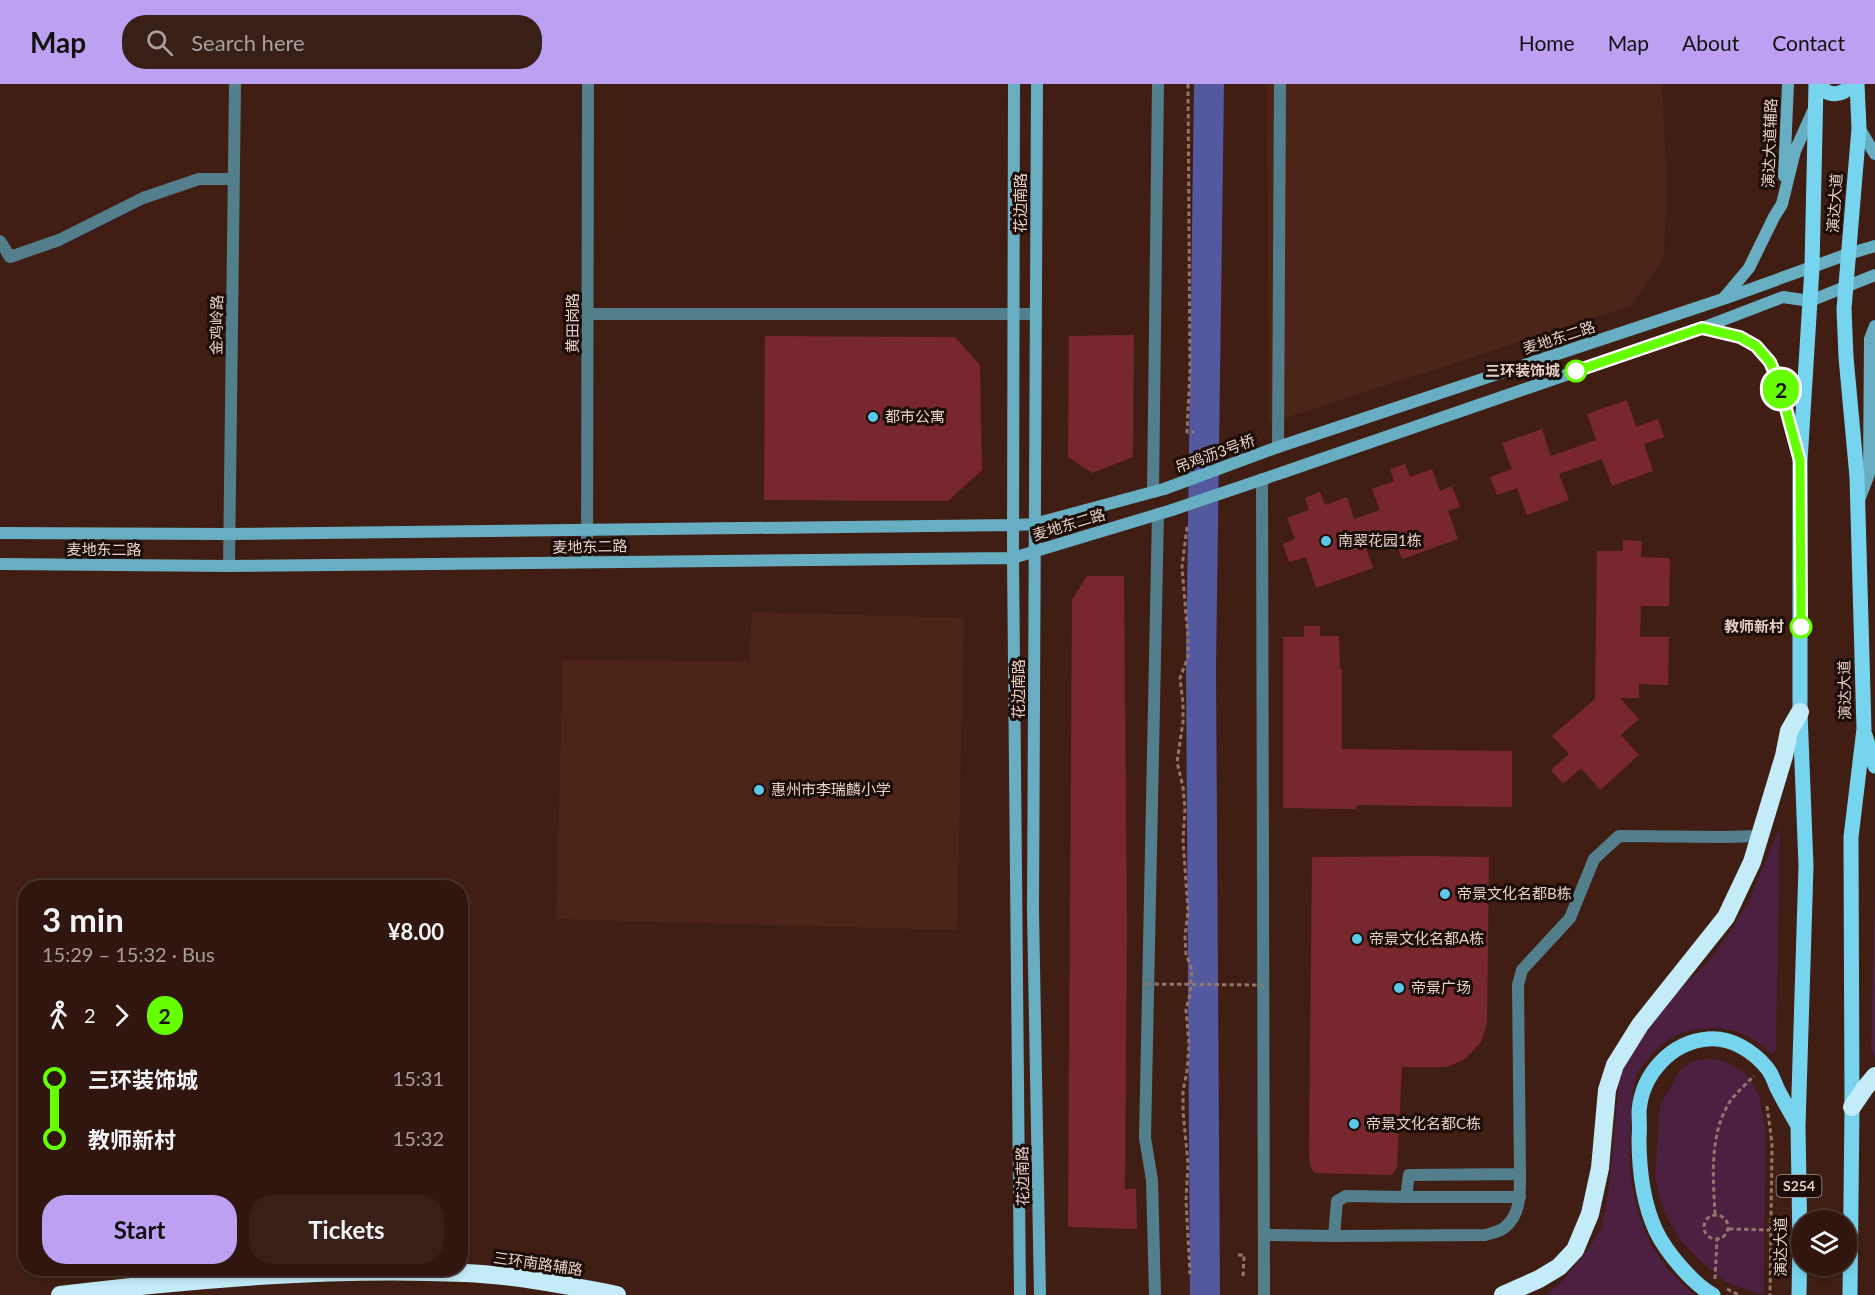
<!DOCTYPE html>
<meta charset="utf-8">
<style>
:root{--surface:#30160e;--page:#381f17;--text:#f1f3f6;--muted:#a89f9e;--line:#4b352e;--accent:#bca0f2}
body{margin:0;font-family:Lato,"Noto Sans SC",sans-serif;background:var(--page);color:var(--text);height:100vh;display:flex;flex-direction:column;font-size:22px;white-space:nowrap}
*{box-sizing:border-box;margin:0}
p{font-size:20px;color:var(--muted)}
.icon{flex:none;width:33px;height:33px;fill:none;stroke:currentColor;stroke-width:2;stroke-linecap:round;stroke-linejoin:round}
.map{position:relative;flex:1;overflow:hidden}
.sheet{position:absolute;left:18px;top:796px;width:450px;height:396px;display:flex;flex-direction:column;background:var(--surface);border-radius:24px;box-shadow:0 3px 9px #0003,0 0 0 2px var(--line)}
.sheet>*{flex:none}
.badge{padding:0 12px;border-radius:20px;font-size:21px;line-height:39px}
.controls{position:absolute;left:1791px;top:1126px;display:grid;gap:12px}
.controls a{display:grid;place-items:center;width:66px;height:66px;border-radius:50%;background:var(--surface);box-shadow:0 3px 9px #0003,0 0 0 2px var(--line);font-size:30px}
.map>.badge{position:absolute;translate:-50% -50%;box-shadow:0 0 0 3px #fff}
.legs{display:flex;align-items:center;gap:9px;height:66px;padding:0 24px;font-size:20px}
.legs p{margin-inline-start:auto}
.headline{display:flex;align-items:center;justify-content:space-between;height:102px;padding:0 24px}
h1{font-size:33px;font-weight:700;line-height:45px}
.button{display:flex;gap:12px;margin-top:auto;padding:12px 24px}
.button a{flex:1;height:69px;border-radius:24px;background:var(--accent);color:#111;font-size:24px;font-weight:700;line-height:69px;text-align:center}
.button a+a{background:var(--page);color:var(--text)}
ul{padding:0 24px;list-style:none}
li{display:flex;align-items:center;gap:21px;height:60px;font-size:22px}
li i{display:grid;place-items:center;width:9px;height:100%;margin:0 8px;background:currentColor}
li i::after{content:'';width:15px;height:15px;margin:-8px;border:4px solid;border-radius:50%;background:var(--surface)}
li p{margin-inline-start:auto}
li:first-child i{background:linear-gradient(#0000 50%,currentColor 0)}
li:last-child i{background:linear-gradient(currentColor 50%,#0000 0)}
header{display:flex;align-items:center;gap:36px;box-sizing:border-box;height:84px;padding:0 30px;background:var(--accent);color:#111}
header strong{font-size:28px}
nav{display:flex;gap:33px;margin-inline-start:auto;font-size:21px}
.search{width:420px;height:54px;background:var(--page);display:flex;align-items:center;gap:15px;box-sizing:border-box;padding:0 21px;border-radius:24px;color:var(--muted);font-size:22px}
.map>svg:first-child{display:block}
.built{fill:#4d2518}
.green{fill:#4d1f41}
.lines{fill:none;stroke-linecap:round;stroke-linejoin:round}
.river{stroke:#53589f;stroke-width:30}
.building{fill:#79272f}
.path{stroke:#92756c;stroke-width:3;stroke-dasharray:4.5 3;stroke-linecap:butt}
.street{stroke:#537e8b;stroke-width:12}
.secondary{stroke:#68aec3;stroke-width:12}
.primary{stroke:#76d4ef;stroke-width:15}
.highway{stroke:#c3ecf8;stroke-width:18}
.path-bridge{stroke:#92756c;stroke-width:3;stroke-dasharray:4.5 3;stroke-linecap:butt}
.secondary-bridge{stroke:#68aec3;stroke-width:12}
.line-1-casing{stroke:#fff;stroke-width:14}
.line-1{stroke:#6f0;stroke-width:9}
.stop-1-dot{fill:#fff;stroke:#6f0;stroke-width:3}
.poi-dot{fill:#5ac8e6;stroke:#1c0d08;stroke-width:2}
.labels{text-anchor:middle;stroke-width:6;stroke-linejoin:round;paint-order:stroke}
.shield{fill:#1c0d08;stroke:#a9958e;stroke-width:1.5}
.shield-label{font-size:14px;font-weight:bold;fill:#e6cfc7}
.street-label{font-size:15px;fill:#e6cfc7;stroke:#1c0d08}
.stop-label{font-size:15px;font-weight:bold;fill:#e6cfc7;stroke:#1c0d08;text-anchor:end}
.poi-label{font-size:15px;fill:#e6cfc7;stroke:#1c0d08;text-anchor:start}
</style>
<header>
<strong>Map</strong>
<div class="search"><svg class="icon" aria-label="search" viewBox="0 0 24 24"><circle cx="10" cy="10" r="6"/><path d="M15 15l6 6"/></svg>Search here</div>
<nav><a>Home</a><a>Map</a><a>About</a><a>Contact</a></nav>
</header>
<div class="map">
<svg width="1875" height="1211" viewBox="0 0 1875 1211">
<rect width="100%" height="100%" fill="#401e13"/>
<!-- built -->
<path class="built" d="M1267,0H1662L1667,102L1664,173L1631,222L1269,339Z
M752,528L964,534L957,846L556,835L563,576L749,577Z"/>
<!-- green -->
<path class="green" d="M1780,743L1776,965L1772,970C1765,965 1758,957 1750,953C1718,938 1679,941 1654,968C1648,975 1641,982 1637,990C1632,1003 1630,1039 1630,1053C1630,1067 1629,1081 1631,1094C1638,1143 1656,1180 1695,1211H1547L1565,1194L1587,1167L1602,1143L1609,1104L1619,996L1627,976L1637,959L1671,913L1707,879L1729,850L1749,817Z
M1875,803V973L1871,966Z
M1707,975L1720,976L1733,981L1749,993L1759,1011L1765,1045L1764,1211L1727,1199L1700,1177L1681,1157L1667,1133L1659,1112L1655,1091L1660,1022L1680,986L1693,977Z"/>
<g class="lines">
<!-- river -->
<path class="river" d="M1205,1211L1201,586L1209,0"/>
</g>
<!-- building -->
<path class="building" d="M1134,251L1133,373L1092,389L1068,373L1069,252Z
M765,252L955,253L980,281L982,386L948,417L764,416Z
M1627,316L1636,343L1658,335L1664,353L1644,360L1653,387L1612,402L1602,375L1559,390L1569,416L1527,431L1517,404L1497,411L1490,393L1512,385L1502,359L1542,345L1551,372L1596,356L1587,330Z
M1405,380L1410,393L1432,385L1440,407L1452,402L1460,423L1448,427L1458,455L1402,475L1391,445L1363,455L1373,484L1316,504L1306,473L1289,478L1283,460L1295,455L1287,434L1309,426L1305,414L1320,408L1325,421L1347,413L1354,435L1380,426L1372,405L1394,397L1390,385Z
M1623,456L1642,457L1641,473L1670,474L1669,522H1641L1640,553H1669L1668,601L1639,600V614H1620L1639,635L1621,651L1639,671L1600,706L1581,684L1563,700L1551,686L1569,670L1552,652L1595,615L1597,467H1623Z
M1087,492H1124L1127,843L1125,1105H1136L1137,1145L1068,1143L1072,516Z
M1304,542H1320V552H1339L1340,585H1342V665L1512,667V723L1357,721V725L1283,724V553H1304Z
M1426,772L1489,773L1487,940L1481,958L1465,975L1447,983H1402L1397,1083L1392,1091L1314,1089L1310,1081L1309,1064L1312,773Z"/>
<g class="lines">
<!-- path -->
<path class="path" d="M1188,0L1190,287L1187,348H1194
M1187,443L1182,483L1188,554V573L1180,594L1183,619V638L1177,678L1183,703L1185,725L1183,756L1188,827L1185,853L1186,870L1192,886L1190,910L1186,926L1189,960L1187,987L1183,1007V1027L1188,1080L1186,1116L1190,1190
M1767,1022L1772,1059L1770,1211
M1715,1130C1713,1093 1709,1048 1731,1016C1738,1007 1747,999 1754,992
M1704 1143a12 12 0 1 1 24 0a12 12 0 1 1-24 0Z
M1729,1145L1770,1146
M1238,1171H1244L1243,1193
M1715,1195L1717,1155
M1727,1205L1739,1211"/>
<!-- street -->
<path class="street" d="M0,157L10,173L59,156L143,114L199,95H233
M588,230H1036
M1278,363L1280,0
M1262,395L1264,1211
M1153,408L1158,0
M587,478L588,0
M229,482L235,0
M1406,1113H1520
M1264,1151L1334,1152L1337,1117L1346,1112L1406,1113L1409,1091L1520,1090L1518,901L1522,886L1570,834L1594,775L1619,752L1724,753L1760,752
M1334,1152L1485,1151C1491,1149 1499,1148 1504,1144C1521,1131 1520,1110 1520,1090
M1155,1211L1152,1096L1145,1054L1158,430"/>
<!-- secondary -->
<path class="secondary" d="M1014,0L1013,474L1020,1211
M1037,0L1033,827L1040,1211
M1859,44L1875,70
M1784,92L1788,0
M1723,215L1749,184L1774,133L1782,120L1795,67L1814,25
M1702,244C1720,248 1740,251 1755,262C1782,282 1789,337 1798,368
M1278,363L1726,214L1848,170L1875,162
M1284,388L1702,244L1783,213L1810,217L1875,191
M1859,416L1869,390L1870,255L1875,242
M0,449L229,450L1014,441L1034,440L1164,405
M0,480L229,482L1013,474L1172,426"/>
<!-- primary -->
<path class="primary" d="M1820,0C1827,14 1843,12 1852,0
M1865,651L1875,682
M1713,1211C1693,1200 1666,1168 1656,1147C1643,1119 1639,1086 1639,1054C1640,1045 1639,1036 1639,1027C1642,990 1671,958 1708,955C1731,953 1753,967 1767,984C1772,990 1774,997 1777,1004C1783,1016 1790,1028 1797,1040
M1799,1211L1800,1161L1798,1042L1806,782L1800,628V377L1812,184L1816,0
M1850,1211L1852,1023L1851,753L1864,645L1857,393L1846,273L1844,225L1859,44L1857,0"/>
<!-- highway -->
<path class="highway" d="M1852,1023L1865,1004L1875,992
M60,1211C194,1195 329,1183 464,1189C515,1191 566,1201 617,1211
M1503,1211L1539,1195L1559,1183L1575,1166L1590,1130L1600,1084L1607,1006L1615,981L1640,941L1726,833L1752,778L1784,672L1789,647L1800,628"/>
<!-- path-bridge -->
<path class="path-bridge" d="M1147,900L1263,901"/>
<!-- secondary-bridge -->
<path class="secondary-bridge" d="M1164,405L1278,363
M1172,426L1284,388"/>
</g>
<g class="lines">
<!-- line-1 casing -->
<g class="line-1-casing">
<path id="line-1" d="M1576,287L1702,244L1740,253L1756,262L1770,278L1779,299L1800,377L1801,543"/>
</g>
<!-- line-1 -->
<use href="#line-1" class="line-1"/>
</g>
<!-- markers -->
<g class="stop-1-dot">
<circle cx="1576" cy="287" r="10"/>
<circle cx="1801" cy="543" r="10"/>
</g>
<g class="poi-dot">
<circle cx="873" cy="333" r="6"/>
<circle cx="1326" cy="457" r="6"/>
<circle cx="759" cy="706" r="6"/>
<circle cx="1445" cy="810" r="6"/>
<circle cx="1357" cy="855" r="6"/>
<circle cx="1399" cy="904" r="6"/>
<circle cx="1354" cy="1040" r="6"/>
</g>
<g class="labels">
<!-- shield labels -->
<rect class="shield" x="1776.5" y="1091" width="45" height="22" rx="4.5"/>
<g class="shield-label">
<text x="1799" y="1107">S254</text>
</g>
<!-- street labels -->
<g class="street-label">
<text transform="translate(1770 59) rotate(-88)" y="5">演达大道辅路</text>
<text transform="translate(1021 119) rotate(-90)" y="5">花边南路</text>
<text transform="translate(1835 119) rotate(-86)" y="5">演达大道</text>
<text transform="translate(573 239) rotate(-90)" y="5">黄田岗路</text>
<text transform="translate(217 241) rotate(-89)" y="5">金鸡岭路</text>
<text transform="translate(1559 254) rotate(-18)" y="5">麦地东二路</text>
<text transform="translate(1215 370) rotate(-20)" y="5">吊鸡沥3号桥</text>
<text transform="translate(1069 441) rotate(-17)" y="5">麦地东二路</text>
<text transform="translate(590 463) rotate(-1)" y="5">麦地东二路</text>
<text x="104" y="471">麦地东二路</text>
<text transform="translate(1019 605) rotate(-90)" y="5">花边南路</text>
<text transform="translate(1845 606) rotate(-91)" y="5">演达大道</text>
<text transform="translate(1023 1092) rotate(-91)" y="5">花边南路</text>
<text transform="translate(1781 1163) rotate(-90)" y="5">演达大道</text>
<text transform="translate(538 1180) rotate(8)" y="5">三环南路辅路</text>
</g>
<!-- stop labels -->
<g class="stop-label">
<text x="1560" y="292">三环装饰城</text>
<text x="1784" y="548">教师新村</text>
</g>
<!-- poi labels -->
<g class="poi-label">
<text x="885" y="338">都市公寓</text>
<text x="1338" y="462">南翠花园1栋</text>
<text x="771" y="711">惠州市李瑞麟小学</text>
<text x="1457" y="815">帝景文化名都B栋</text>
<text x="1369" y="860">帝景文化名都A栋</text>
<text x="1411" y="909">帝景广场</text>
<text x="1366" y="1045">帝景文化名都C栋</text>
</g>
</g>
</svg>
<div class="controls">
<a><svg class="icon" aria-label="layers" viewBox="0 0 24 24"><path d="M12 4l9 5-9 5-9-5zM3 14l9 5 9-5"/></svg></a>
</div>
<b class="badge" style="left:1781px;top:305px;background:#6f0;color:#111">2</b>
<section class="sheet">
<div class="headline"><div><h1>3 min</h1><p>15:29 – 15:32 · Bus</p></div><b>¥8.00</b></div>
<div class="legs"><svg class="icon" aria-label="walk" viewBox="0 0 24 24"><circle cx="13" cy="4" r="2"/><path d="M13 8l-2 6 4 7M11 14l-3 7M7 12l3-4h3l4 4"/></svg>2<svg class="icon" aria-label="forward" viewBox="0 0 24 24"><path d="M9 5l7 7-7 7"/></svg><b class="badge" style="background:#6f0;color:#111">2</b></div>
<ul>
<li><i style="color:#6f0"></i><b>三环装饰城</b><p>15:31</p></li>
<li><i style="color:#6f0"></i><b>教师新村</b><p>15:32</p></li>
</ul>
<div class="button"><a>Start</a><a>Tickets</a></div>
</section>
</div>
